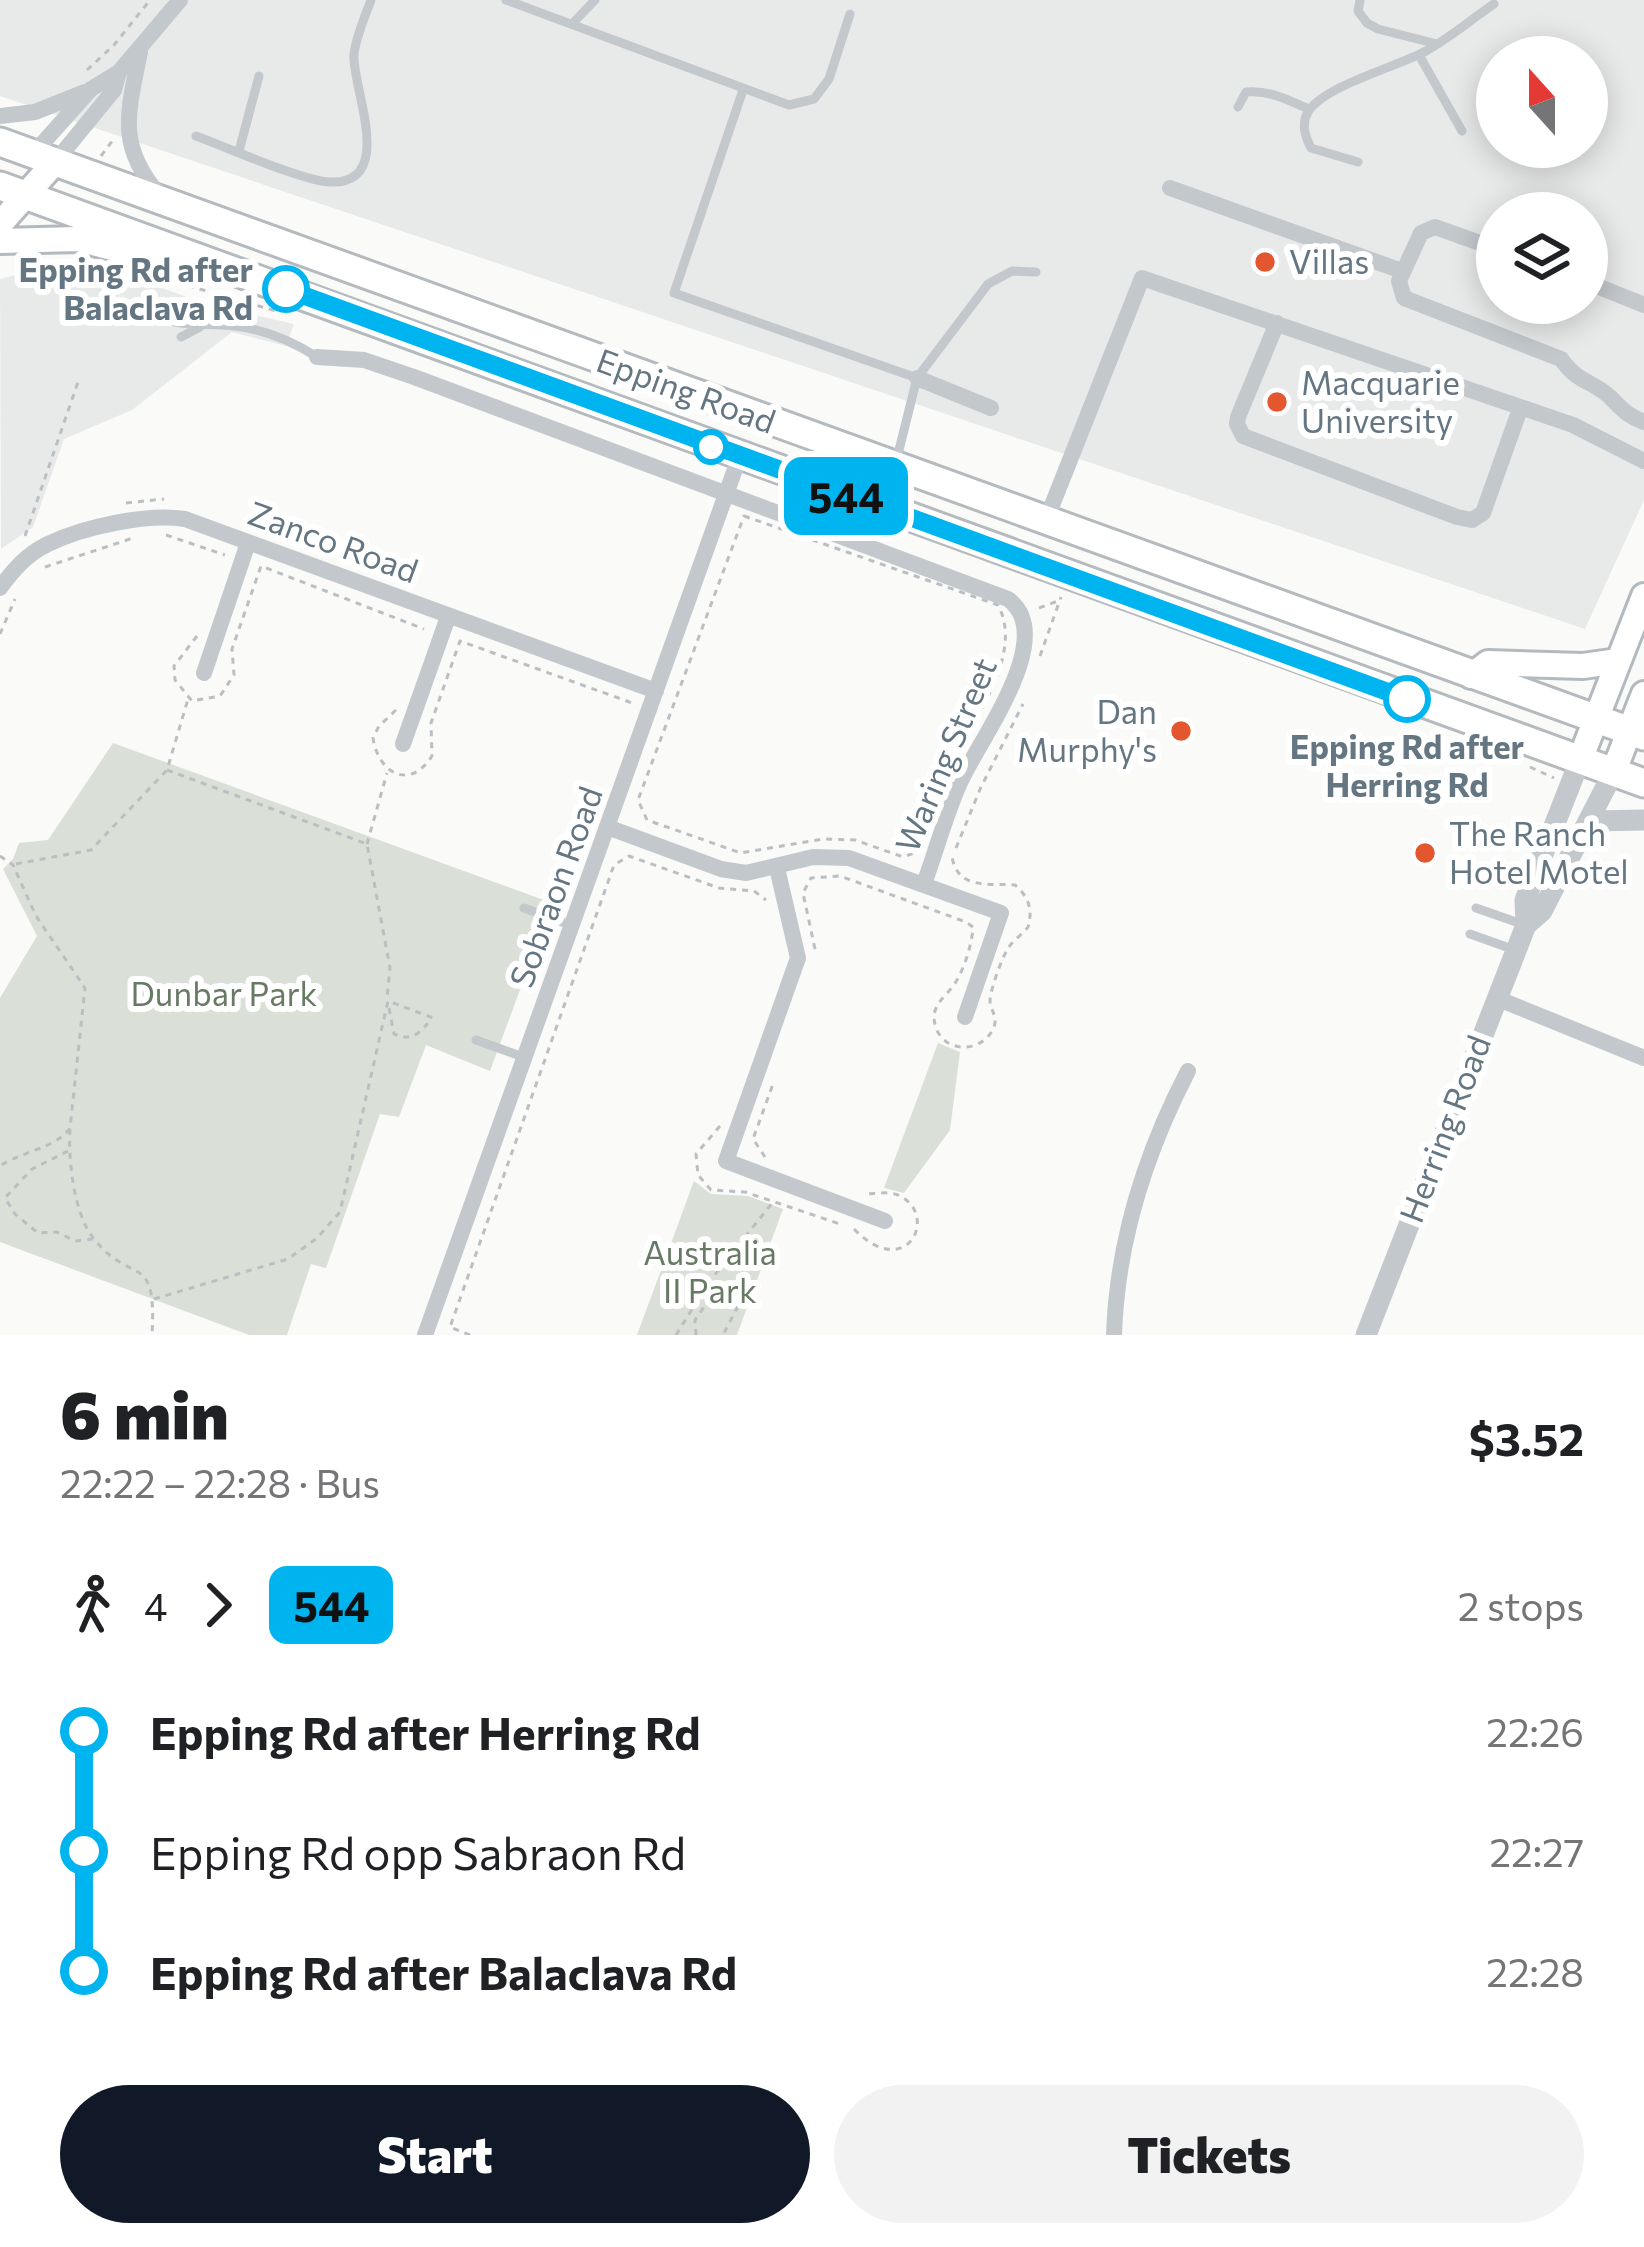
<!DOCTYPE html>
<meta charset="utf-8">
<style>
:root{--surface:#fff;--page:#f2f2f2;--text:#202124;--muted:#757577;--accent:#111827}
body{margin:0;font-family:Commissioner,sans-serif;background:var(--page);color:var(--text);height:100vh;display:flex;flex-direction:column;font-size:45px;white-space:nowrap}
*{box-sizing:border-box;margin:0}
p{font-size:39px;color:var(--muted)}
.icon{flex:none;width:66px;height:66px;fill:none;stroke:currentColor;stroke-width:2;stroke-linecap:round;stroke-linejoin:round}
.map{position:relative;height:1335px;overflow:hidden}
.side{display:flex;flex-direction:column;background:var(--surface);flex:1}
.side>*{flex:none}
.badge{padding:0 24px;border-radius:18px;font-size:42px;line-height:78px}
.needle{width:78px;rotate:339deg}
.tools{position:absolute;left:1476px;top:36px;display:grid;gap:24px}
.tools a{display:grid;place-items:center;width:132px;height:132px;border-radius:50%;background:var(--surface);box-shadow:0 6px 30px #0003;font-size:60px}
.map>.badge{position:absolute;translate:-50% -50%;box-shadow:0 0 0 6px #fff}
.legs{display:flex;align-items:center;gap:18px;height:132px;padding:0 60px;font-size:39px}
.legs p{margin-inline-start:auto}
.overview{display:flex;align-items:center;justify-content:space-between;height:204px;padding:0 60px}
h1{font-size:66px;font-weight:800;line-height:90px}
.button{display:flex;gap:24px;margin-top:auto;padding:24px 60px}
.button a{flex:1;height:138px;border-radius:72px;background:var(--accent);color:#fff;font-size:48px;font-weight:800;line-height:138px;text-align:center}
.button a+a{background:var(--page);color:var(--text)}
ul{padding:0 60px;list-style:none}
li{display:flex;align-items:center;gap:42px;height:120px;font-size:45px}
li i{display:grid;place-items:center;width:18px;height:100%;margin:0 15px;background:currentColor}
li i::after{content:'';width:30px;height:30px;margin:-15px;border:9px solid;border-radius:50%;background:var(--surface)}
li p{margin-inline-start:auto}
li:first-child i{background:linear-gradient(#0000 50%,currentColor 0)}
li:last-child i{background:linear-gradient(currentColor 50%,#0000 0)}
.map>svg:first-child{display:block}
.built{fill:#e8e9e9;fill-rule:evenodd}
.green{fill:#dadfd7}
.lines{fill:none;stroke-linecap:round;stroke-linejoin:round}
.secondary-casing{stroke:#b3babf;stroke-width:30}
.primary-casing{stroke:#b5babe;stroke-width:33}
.path{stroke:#bbbfc2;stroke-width:3;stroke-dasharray:6 6;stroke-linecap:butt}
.service{stroke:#c3c8cc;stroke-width:9}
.minor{stroke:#c3c8cc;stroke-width:16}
.tertiary{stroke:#c3c8cc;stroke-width:21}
.secondary{stroke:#fff;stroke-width:24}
.primary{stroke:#fff;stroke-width:27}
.line-1-casing{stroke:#fff;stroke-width:27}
.line-1{stroke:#00b5ef;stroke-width:18}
.poi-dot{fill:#e4572e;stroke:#fff;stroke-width:4.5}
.stop-1-dot{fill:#fff;stroke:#00b5ef;stroke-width:6}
.labels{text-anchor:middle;stroke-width:12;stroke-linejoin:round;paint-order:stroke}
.poi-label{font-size:33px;fill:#657683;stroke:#fff;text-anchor:start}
.stop-label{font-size:33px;font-weight:bold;fill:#657683;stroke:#fff;text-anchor:end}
.street-label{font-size:33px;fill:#657683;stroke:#fff}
.park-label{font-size:33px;fill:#687a64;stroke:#fff}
</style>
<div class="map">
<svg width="1644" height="1335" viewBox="0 0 1644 1335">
<rect width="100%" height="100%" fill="#fafaf8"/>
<!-- built -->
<path class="built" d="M0,0H1644V500L1585,629L0,96ZM1497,57H1587V147H1497ZM1497,213H1587V303H1497Z
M82,258L200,302L294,324L286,346L232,332L132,410L64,439L33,527L1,549L0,279Z"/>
<!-- green -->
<path class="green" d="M113,743L552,903L490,1071L426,1045L399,1117L380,1114L326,1268L311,1264L287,1335H249L0,1242V998L37,936L3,869L13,859L19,843L48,840Z
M938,1043L960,1052L950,1130L904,1193L884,1188Z
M694,1181L711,1194L748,1196L783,1209L737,1335H637Z"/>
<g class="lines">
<!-- secondary casing -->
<g class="secondary-casing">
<path id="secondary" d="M0,224L55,162
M0,241L78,239L150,258L186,254
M1471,676L1488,663L1583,666L1618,661
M1580,760L1644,596
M1613,773L1644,694"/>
</g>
<!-- primary casing -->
<g class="primary-casing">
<path id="primary" d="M0,142L1644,736
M0,186L1644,783"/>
</g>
<!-- path -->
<path class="path" d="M87,70L114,45L150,0
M101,156L113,140
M39,261L40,289
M165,279L276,311
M66,313L69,324
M126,503L164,499
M744,516L998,605C1026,657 967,728 946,775C935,800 931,832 914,853L903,857L855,840L823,839L741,853L647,820L638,800Z
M166,535L225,555
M25,536L78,382
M45,567L133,538
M1039,608L1058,601
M0,634L15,599
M197,636L174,666L175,680L192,701L220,696L234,675L232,649L261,566L424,629
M1040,656L1061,597
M396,710L379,726L373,738C378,772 409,792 432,756L431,723L460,641L635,704
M1530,767L1554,778
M167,770L367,844L390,968L387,998
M367,844L387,773
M956,848L981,787L1023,704
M0,856L13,865L36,916L85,988L70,1128C55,1149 22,1151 0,1166
M16,864L91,850L167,770L188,699
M815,949L803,893L811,878L840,876L966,922L973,927C972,944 965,966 957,980C947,998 928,1004 936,1028C946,1055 984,1052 994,1027C998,1015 990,1011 990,1000C991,988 1002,957 1009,947C1013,940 1023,934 1028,927C1033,910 1029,897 1015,885C988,883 958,890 952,857
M389,1008L394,1034C413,1042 420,1033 432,1018
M720,1126L696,1154L698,1175L711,1190L745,1192L840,1224
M70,1129C68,1160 74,1215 94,1239C132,1287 157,1249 152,1335
M68,1151L32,1169L5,1198L15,1214L38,1233L57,1232L75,1241L93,1239
M765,1157L753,1139L773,1084
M854,1229C906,1282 938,1218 902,1197C891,1190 876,1194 864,1194
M710,1283L733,1298L737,1308L723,1335
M154,1299L288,1259L317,1238L340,1212L388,1001L436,1019
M470,1335L450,1327L614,865L629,856L719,888L754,891L766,900
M676,1335L709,1282L773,1202
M696,1335L695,1320L715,1291"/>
<!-- service -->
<path class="service" d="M506,0L789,105L814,99L829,79L850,14
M1360,1L1358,11L1367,23L1378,29L1437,44
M572,24L595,0
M1419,55L1462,131
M743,90L674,293L917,378
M1238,107L1246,92C1270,90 1288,100 1309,109
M196,136C224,146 305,182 330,182C398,184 351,86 354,54C356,36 365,17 371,0
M239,151L259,76
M1358,162L1311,148C1305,136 1301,124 1308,112C1324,86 1396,67 1424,52C1450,38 1470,20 1494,4
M175,322C195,326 214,323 234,326C263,329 292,341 317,357
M181,337L200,327
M896,462L917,378L988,284L1012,271L1036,272
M524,908L573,926
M1476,908L1522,924
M1470,934L1515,950
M476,1040L526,1058"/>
<!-- minor -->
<path class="minor" d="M140,52C128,113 116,145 160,196
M0,116L35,112L85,92
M33,154L91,89L119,72L180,0
M55,162L114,90L119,72
M1170,188L1402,271
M1497,249L1435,227L1421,233L1399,281L1404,298L1561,359C1579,384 1592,380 1610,397C1623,410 1626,415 1644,422
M1587,282L1644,305
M1277,323L1238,417L1237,424L1243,436L1457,517L1472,520L1483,513L1520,409
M317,357L364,360L414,377L1008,599C1060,637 977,742 959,785C945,817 936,851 924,884
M917,378L991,408
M1045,523L1142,278L1573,425L1644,461
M0,588C13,570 27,554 48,544C83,527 147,513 185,519L656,691
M204,673L248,543
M403,744L448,617
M610,828L721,869L746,873L813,857L849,858L1001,913L965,1017
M777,868L798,958L726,1161L885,1221
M1496,998L1644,1058
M425,1335L739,458
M1114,1335C1117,1243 1146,1152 1188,1071"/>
<!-- tertiary -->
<path class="tertiary" d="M1591,821L1644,820
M1526,925L1542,911L1613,773
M1366,1335L1526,925L1525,900L1580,760"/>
<!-- secondary -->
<use href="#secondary" class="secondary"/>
<!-- primary -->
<use href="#primary" class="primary"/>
</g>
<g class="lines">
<!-- line-1 casing -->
<g class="line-1-casing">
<path id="line-1" d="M286,289L1407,699"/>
</g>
<!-- line-1 -->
<use href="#line-1" class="line-1"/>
</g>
<!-- markers -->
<g class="poi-dot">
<circle cx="1265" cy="262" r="12"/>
<circle cx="1277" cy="402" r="12"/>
<circle cx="1181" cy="731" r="12"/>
<circle cx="1425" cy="853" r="12"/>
</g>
<g class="stop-1-dot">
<circle cx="286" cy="289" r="21"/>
<circle cx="711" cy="447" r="15"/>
<circle cx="1407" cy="699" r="21"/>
</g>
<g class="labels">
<!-- poi labels -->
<g class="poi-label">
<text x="1289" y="274">Villas</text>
<text x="1301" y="395">Macquarie<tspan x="1301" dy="38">University</tspan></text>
<text x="1157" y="724" text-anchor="end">Dan<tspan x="1157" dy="38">Murphy's</tspan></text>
<text x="1449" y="846">The Ranch<tspan x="1449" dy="38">Hotel Motel</tspan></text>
</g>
<!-- stop labels -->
<g class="stop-label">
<text x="253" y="282">Epping Rd after<tspan x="253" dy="38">Balaclava Rd</tspan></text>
<text x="1407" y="759" text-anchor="middle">Epping Rd after<tspan x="1407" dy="38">Herring Rd</tspan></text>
</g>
<!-- street labels -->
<g class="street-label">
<text transform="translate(686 391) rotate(20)" y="12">Epping Road</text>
<text transform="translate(333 542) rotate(20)" y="12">Zanco Road</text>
<text transform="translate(946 755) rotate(-67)" y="12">Waring Street</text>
<text transform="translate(556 887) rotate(-70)" y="12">Sobraon Road</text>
<text transform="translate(1445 1129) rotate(-69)" y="12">Herring Road</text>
</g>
<!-- park labels -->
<g class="park-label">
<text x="224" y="1006">Dunbar Park</text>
<text x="710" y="1265">Australia<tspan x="710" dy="38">II Park</tspan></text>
</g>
</g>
</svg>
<div class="tools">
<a><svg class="needle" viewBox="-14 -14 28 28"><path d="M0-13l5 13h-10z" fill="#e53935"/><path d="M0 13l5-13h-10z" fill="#757577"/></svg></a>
<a><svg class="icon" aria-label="layers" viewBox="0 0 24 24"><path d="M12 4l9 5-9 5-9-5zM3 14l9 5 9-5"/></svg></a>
</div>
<b class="badge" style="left:846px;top:496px;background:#00b5ef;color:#111">544</b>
</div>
<section class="side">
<div class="overview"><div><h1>6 min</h1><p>22:22 – 22:28 · Bus</p></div><b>$3.52</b></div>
<div class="legs"><svg class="icon" aria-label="walk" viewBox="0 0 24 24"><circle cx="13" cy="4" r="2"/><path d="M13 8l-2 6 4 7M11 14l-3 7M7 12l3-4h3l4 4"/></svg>4<svg class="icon" aria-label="forward" viewBox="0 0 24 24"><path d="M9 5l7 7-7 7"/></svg><b class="badge" style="background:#00b5ef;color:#111">544</b><p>2 stops</p></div>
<ul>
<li><i style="color:#00b5ef"></i><b>Epping Rd after Herring Rd</b><p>22:26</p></li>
<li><i style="color:#00b5ef"></i><span>Epping Rd opp Sabraon Rd</span><p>22:27</p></li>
<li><i style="color:#00b5ef"></i><b>Epping Rd after Balaclava Rd</b><p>22:28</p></li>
</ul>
<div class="button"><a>Start</a><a>Tickets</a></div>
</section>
